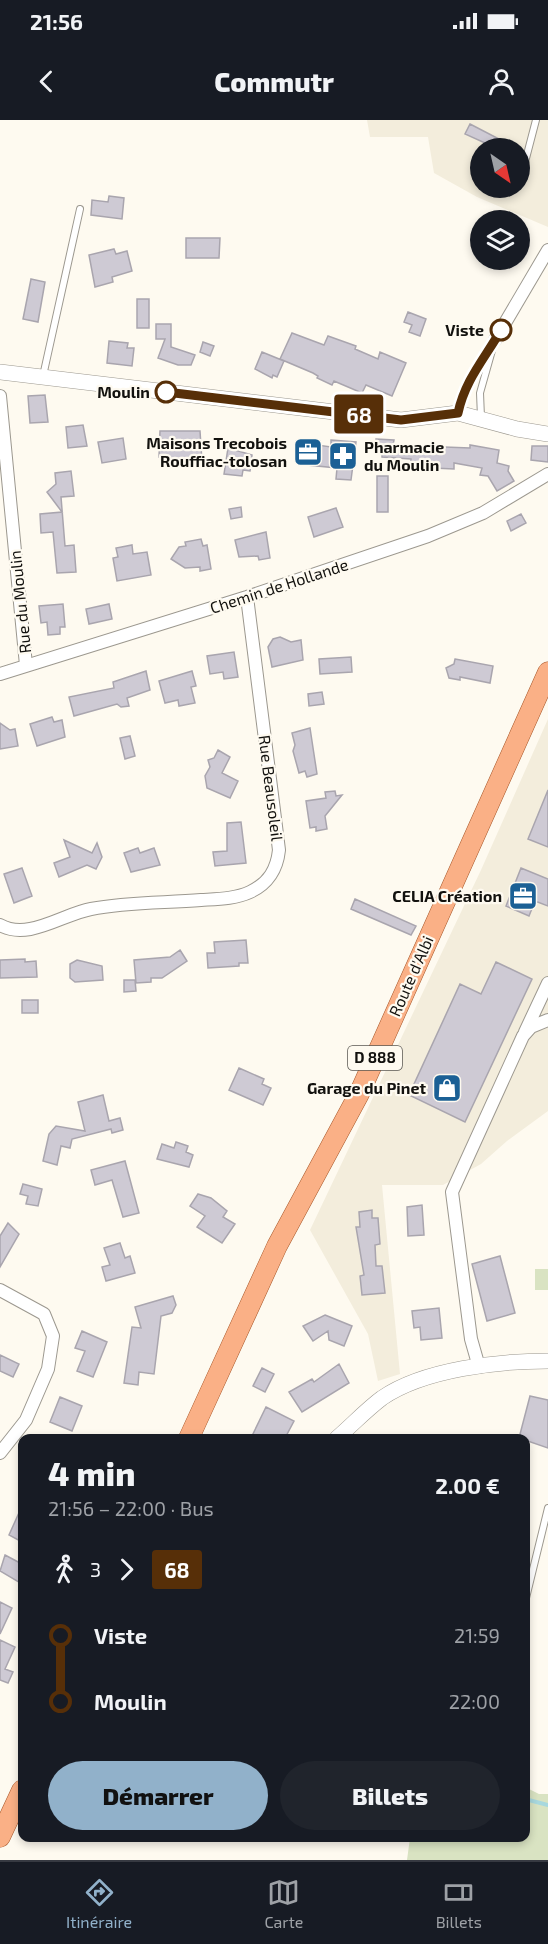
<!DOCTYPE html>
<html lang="fr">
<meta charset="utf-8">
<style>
:root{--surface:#171b24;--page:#20242c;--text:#f1f3f6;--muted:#9ea1a6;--line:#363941;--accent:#91b1ca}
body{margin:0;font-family:"Exo 2",sans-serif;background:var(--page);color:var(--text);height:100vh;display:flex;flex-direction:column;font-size:22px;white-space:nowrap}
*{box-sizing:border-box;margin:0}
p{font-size:20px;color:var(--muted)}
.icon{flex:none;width:33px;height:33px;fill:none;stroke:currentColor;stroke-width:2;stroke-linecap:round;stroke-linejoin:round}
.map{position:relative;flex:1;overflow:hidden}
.panel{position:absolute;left:18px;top:1314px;width:512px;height:408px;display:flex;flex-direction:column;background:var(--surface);border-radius:12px;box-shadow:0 3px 9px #0003}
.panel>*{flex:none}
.badge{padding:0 12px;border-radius:4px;font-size:21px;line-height:39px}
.needle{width:39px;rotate:146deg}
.controls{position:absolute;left:470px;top:18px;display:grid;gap:12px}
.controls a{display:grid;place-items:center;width:60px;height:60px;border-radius:50%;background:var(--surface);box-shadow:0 3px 9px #0003;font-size:30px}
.map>.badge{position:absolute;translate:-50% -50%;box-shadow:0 0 0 3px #fff}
.legs{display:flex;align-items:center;gap:9px;height:66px;padding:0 30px;font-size:20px}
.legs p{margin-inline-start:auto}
.summary{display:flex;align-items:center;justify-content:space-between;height:102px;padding:0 30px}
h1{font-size:33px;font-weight:800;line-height:45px}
.button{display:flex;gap:12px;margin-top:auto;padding:12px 30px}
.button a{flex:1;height:69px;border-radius:36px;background:var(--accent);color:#111;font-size:24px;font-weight:800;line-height:69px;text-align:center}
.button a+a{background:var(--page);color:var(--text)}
ul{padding:0 30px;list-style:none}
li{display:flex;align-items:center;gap:21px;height:66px;font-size:22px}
li i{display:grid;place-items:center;width:9px;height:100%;margin:0 8px;background:currentColor}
li i::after{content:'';width:15px;height:15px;margin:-8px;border:4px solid;border-radius:50%;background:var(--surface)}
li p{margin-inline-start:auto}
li:first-child i{background:linear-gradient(#0000 50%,currentColor 0)}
li:last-child i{background:linear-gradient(currentColor 50%,#0000 0)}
.status{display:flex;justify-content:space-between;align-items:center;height:42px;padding:0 30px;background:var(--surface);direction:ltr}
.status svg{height:16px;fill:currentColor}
header{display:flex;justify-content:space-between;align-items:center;height:78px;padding:0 30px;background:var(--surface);font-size:27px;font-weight:800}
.menu{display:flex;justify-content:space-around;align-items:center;height:84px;border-top:2px solid var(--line);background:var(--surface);font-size:16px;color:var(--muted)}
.menu a{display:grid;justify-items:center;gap:3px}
.menu .current{color:var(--accent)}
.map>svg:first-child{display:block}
.built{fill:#f3eddc;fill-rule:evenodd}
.green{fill:#d9e3c2}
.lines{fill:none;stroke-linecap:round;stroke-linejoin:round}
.stream{stroke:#a8d8de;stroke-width:4}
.building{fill:#cecad4;stroke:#a9a5ae;stroke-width:1.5}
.service-casing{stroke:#9c988f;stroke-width:8}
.minor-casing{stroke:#9c988f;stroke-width:14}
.tertiary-casing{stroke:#9c988f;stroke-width:16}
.primary-casing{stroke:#a65628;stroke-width:21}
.service{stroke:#fff;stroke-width:6}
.minor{stroke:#fff;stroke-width:12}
.tertiary{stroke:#fff;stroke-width:15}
.primary{stroke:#fab086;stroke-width:20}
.line-1-casing{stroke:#fff;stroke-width:14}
.line-1{stroke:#572f08;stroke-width:9}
.stop-1-dot{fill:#fff;stroke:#572f08;stroke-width:3}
.labels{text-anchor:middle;stroke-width:4.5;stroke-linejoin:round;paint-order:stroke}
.shield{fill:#fefaf0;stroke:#595752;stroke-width:1.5}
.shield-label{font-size:15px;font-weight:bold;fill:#12110e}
.stop-label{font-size:16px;font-weight:bold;fill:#12110e;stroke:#fefaf0;text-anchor:end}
.poi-label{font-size:16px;font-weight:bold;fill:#12110e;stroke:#fefaf0;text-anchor:end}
.street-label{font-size:16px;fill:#12110e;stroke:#fefaf0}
</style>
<div class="status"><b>21:56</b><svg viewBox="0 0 49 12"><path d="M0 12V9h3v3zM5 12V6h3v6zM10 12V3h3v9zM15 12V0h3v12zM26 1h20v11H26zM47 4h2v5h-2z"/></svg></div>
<header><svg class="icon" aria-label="back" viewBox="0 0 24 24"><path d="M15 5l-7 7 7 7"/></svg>Commutr<svg class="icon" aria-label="person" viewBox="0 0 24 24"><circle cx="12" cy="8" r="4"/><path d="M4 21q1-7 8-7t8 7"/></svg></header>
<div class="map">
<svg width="548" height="1740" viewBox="0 0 548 1740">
<rect width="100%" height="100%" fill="#fefaf0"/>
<!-- built -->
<path class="built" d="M367,0H548V107L477,77L434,53L428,17H370ZM480,28H519V68H480Z
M548,599V991L507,1021L481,1044L443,1065H382L400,1254L378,1261L368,1214L310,1110L481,750Z"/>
<!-- green -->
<path class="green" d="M535,1149H548V1170H535Z
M525,1667L539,1674H548V1740H407L410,1718H525Z"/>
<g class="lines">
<!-- stream -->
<path class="stream" d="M525,1679L548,1685"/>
</g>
<!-- building -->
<path class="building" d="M470,4L501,20L496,28L465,14Z
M109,76L124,78L122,99L91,95L92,80L108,82Z
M186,118H220L219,138H186Z
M114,129L116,134L127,131L132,151L112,157L113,162L95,167L89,135Z
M31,159L45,162L38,202L23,199Z
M137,179H149V208H137Z
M408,192L426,199L420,216L409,212L412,205L404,202Z
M156,204H171V227L195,235L191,245H178L158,238L165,219H156Z
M292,213L324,225L328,216L356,226L355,229L378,239L380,232L406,243L392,276L366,265L362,273L334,261L332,265L317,258L318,256L313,253L280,239Z
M109,221L128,223L127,228H134L132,246L107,243Z
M203,222L214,226L210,236L200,232Z
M262,232L284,241L277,257L273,255L272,258L255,249Z
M45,275L48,302L30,303L28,276Z
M83,305L87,326L68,328L66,307Z
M160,311H200L202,342L166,341V337H159Z
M123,318L126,339L102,343L98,322Z
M376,319L394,320L393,325L470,328V325L499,330L497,343L509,346L508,351L514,361L497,371L488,356L480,355L482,348L454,343V349L411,347V339L382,337V334H375Z
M331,320L356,322L351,360L336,359L337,348L307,345L310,324L331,327Z
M532,326H548V342L531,340Z
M228,328L252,335L250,351L243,350L242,356L224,354Z
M71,351L74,376L61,377L65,426L74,425L76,452L57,453L53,412L41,413L40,394L62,392L47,372L56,364L55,353Z
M377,356H388V392H377Z
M241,387L242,397L231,399L229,389Z
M336,388L343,407L314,417L308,397Z
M521,394L526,403L511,411L507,401Z
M266,412L270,438L259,440L258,436L239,437L235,420Z
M201,419L203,426L207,425L211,449L200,451V447L185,448L171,439L179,427L186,426L185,422Z
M132,425L133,434L147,432L151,455L117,461L113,438L118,437L116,428Z
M63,484L65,507H60V514L48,515L47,502L41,503L39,486Z
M109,484L112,499L89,504L86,489Z
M280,517L291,522L301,520L303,540L272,547L268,527L273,519Z
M234,532L238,557L224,559L223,552L210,554L207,536Z
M351,537L352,552L320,554L319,539Z
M455,539L493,546L490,563L460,557V560L449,558L446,548L454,544Z
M146,551L150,570L127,578L129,586L121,587L117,584L74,596L69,577L114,568L113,562Z
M192,551L196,566L191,567L195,583L179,586L178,580L165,583L159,561Z
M322,572L324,584L309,586L308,574Z
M52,597L54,602L62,600L65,617L37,626L30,604Z
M0,603L10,610L15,609L18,626L0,629Z
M310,608L317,654L307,657L305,651L299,653L293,631L295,625L292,613Z
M130,616L135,636L125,639L120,618Z
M218,630L230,637L222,653L238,661L230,678L207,668L205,656L210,647L208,640L214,638Z
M548,670V727L528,719Z
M335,671L336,676L342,675L325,696L327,709L316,711V707L310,708L306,681L326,678L325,672Z
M241,702L246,743L215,746L213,732L227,731V703Z
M64,720L92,733L97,723L102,737L96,749L87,745L59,757L54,743L70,737Z
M138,728L140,733L154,728L160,745L131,752L124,733Z
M22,748L32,776L14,783L4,754Z
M521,748L548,759V786L535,781L529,796L506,786Z
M355,779L416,806L411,815L351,789Z
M246,820L248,843H239V846L208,848L207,833H215L214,822Z
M180,830L187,841L162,858H151V862L136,863L134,840L170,837Z
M25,839V842L36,841L37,857L0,858V840Z
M77,840L102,846L103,860L75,862L70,858V844Z
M496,842L532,859L465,1002L409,975L460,864L481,874Z
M124,860H135L136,871L124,872Z
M22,880H38V893H22Z
M239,948L264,959L262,964L271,968L263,985L229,970Z
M103,975L109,1001L120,998L123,1010L112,1013L111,1009L72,1019L70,1028L61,1026L57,1045L43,1041L49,1014L56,1006L85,1011L78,982Z
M176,1022L188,1026L186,1032L193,1035L189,1047L157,1039L162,1024L174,1028Z
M125,1041L139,1093L123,1097L112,1060L95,1065L91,1050Z
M23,1064L42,1069L38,1086L26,1084L28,1076L20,1074Z
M198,1074L211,1078L227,1091L223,1097L235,1104L222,1123L197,1107L205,1096L190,1086Z
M422,1085L424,1115L408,1116L407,1087Z
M372,1090V1098H378L380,1124L375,1125L376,1146H382L385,1173L362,1175L360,1156L364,1155L356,1107H360L359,1092Z
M8,1103L19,1114L0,1147V1116Z
M120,1123L125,1138L130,1136L135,1153L106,1161L102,1147L110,1145L104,1128Z
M500,1136L515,1193L487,1201L472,1144Z
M173,1176L176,1185L172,1193L161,1196L154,1254L139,1252L138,1265L124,1263L132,1207L141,1208L135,1187Z
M439,1188L442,1218L421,1220L420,1207L414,1208L412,1191Z
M325,1195L352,1206L344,1226L329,1220L328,1211L313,1221L303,1206Z
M82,1211L107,1222L93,1257L77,1251L85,1231L75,1228Z
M0,1235L19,1244L13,1257L0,1251Z
M339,1244L349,1263L302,1292L289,1272L312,1259L314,1262Z
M262,1248L274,1254L265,1272L253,1266Z
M530,1276L548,1280V1328L519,1318Z
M60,1277L82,1286L72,1311L50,1302Z
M266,1287L294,1301L285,1318H251Z
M22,1386V1422L9,1415Z
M5,1435L22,1444V1464L0,1451Z
M0,1482L12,1488L0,1514Z
M0,1520L15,1527L5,1549L13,1552L8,1563L0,1560Z"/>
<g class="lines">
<!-- service casing -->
<g class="service-casing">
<path id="service" d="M524,46L536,0
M43,256L80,89
M458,293C464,265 478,243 495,220
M481,297L480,273L493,227
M525,1482L548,1388"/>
</g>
<!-- minor casing -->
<g class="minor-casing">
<path id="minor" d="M495,220L548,130
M0,276L26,545
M0,554L247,477L428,416L483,393L548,354
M0,805C28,821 63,794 91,789C127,782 165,783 201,780C217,779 235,779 250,772C269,763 277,749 279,730L247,477
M525,912L548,863
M0,1170L44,1194L53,1216L48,1249L26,1300L0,1333
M479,1247L471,1219L452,1072L523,916L531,907L548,900"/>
</g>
<!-- tertiary casing -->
<g class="tertiary-casing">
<path id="tertiary" d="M0,252L401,300L458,293L517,309L548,314
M337,1318C352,1305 366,1290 382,1278C424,1249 499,1241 548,1241"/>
</g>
<!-- primary casing -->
<g class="primary-casing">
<path id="primary" d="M189,1318L277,1126L359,974L548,552
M0,1717L22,1670"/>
</g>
<!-- service -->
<use href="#service" class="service"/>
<!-- minor -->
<use href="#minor" class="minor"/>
<!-- tertiary -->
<use href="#tertiary" class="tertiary"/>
<!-- primary -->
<use href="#primary" class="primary"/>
</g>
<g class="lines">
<!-- line-1 casing -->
<g class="line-1-casing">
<path id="line-1" d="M166,272L401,300L458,293C465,260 485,238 501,210"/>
</g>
<!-- line-1 -->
<use href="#line-1" class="line-1"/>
</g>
<!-- icons -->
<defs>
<g id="office-square" transform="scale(1.5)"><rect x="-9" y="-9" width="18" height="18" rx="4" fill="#1b6095" stroke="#fefaf0"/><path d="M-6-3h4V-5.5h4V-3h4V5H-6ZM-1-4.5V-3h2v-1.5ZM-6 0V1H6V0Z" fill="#fff"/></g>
<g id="pharmacy-square" transform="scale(1.5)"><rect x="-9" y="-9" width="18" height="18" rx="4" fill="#1b6095" stroke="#fefaf0"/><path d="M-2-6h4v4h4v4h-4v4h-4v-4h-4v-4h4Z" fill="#fff"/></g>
<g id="shop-square" transform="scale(1.5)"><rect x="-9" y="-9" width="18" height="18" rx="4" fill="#1b6095" stroke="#fefaf0"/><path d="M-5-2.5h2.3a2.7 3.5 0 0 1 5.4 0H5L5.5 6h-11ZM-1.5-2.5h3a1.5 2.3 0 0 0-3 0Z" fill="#fff"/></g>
</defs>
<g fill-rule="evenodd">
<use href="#office-square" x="308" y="332"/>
<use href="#pharmacy-square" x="343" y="336"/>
<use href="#office-square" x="523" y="776"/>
<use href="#shop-square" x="447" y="968"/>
</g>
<!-- markers -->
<g class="stop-1-dot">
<circle cx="501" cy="210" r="10"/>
<circle cx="166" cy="272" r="10"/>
</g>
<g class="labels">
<!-- shield labels -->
<rect class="shield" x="348" y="926" width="54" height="24" rx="4.5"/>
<g class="shield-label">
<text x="375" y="943">D 888</text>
</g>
<!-- stop labels -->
<g class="stop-label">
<text x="484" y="216">Viste</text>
<text x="150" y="278">Moulin</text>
</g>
<!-- poi labels -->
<g class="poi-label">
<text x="287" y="329">Maisons Trecobois<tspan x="287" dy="18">Rouffiac-tolosan</tspan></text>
<text x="364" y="333" text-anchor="start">Pharmacie<tspan x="364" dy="18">du Moulin</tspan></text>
<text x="502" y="782">CELIA Création</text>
<text x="426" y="974">Garage du Pinet</text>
</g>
<!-- street labels -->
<g class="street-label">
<text transform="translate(279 466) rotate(-18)" y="6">Chemin de Hollande</text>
<text transform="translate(20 482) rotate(-96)" y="6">Rue du Moulin</text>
<text transform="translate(271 668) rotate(83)" y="6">Rue Beausoleil</text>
<text transform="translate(411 856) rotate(-66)" y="6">Route d'Albi</text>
</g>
</g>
</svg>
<div class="controls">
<a><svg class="needle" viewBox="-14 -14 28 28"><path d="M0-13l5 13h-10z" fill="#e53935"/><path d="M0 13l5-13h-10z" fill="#9ea1a6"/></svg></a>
<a><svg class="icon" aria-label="layers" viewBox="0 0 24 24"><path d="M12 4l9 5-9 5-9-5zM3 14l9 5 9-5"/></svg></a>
</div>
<b class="badge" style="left:359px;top:294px;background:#572f08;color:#fff">68</b>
<section class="panel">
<div class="summary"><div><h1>4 min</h1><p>21:56 – 22:00 · Bus</p></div><b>2.00 €</b></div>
<div class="legs"><svg class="icon" aria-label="walk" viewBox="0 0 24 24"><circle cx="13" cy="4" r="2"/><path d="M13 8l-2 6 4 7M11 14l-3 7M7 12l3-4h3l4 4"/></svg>3<svg class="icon" aria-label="forward" viewBox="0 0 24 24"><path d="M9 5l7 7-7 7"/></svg><b class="badge" style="background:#572f08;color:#fff">68</b></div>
<ul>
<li><i style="color:#572f08"></i><b>Viste</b><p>21:59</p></li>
<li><i style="color:#572f08"></i><b>Moulin</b><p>22:00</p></li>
</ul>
<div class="button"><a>Démarrer</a><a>Billets</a></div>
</section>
</div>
<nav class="menu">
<a class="current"><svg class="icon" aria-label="directions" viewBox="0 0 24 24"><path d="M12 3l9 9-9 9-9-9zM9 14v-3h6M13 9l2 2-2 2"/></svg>Itinéraire</a>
<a><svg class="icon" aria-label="map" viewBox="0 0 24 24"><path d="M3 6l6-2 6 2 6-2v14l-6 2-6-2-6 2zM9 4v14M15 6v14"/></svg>Carte</a>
<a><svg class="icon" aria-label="tickets" viewBox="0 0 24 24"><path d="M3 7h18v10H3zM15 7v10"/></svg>Billets</a>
</nav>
